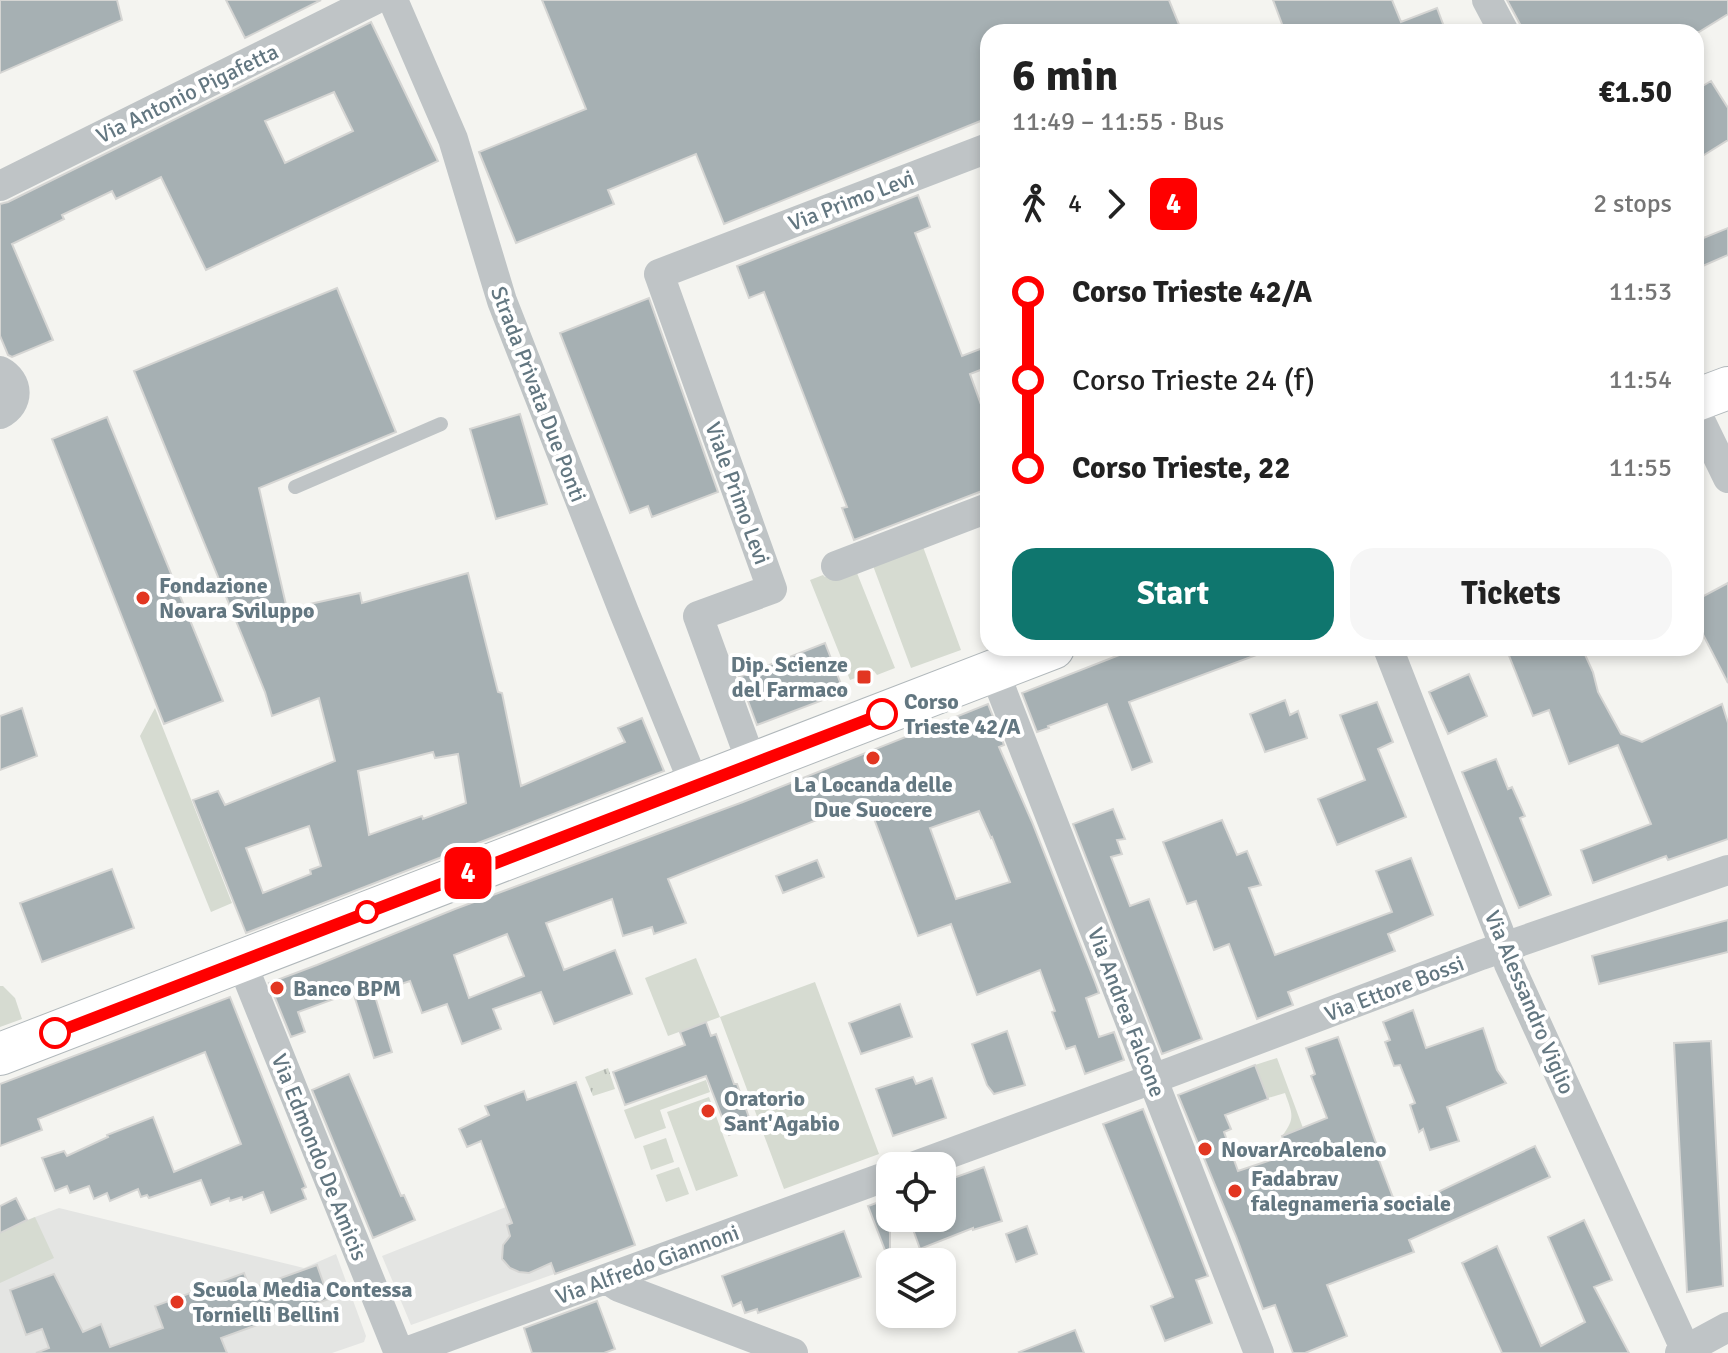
<!DOCTYPE html>
<meta charset="utf-8">
<style>
:root{--surface:#fff;--page:#f6f6f6;--text:#222;--muted:#767676;--accent:#0f766e}
body{margin:0;font-family:Signika,sans-serif;background:var(--page);color:var(--text);height:100vh;display:flex;flex-direction:column;font-size:30px;white-space:nowrap}
*{box-sizing:border-box;margin:0}
p{font-size:26px;color:var(--muted)}
.icon{flex:none;width:44px;height:44px;fill:none;stroke:currentColor;stroke-width:2;stroke-linecap:round;stroke-linejoin:round}
.map{position:relative;flex:1;overflow:hidden}
.sheet{position:absolute;left:980px;top:24px;width:724px;height:632px;display:flex;flex-direction:column;background:var(--surface);border-radius:24px;box-shadow:0 4px 12px #0003}
.sheet>*{flex:none}
.badge{padding:0 16px;border-radius:12px;font-size:28px;line-height:52px}
.buttons{position:absolute;left:876px;top:1152px;display:grid;gap:16px}
.buttons a{display:grid;place-items:center;width:80px;height:80px;border-radius:16px;background:var(--surface);box-shadow:0 4px 12px #0003;font-size:40px}
.map>.badge{position:absolute;translate:-50% -50%;box-shadow:0 0 0 4px #fff}
.legs{display:flex;align-items:center;gap:12px;height:88px;padding:0 32px;font-size:26px}
.legs p{margin-inline-start:auto}
.overview{display:flex;align-items:center;justify-content:space-between;height:136px;padding:0 32px}
h1{font-size:44px;font-weight:800;line-height:60px}
.primary-button{display:flex;gap:16px;margin-top:auto;padding:16px 32px}
.primary-button a{flex:1;height:92px;border-radius:24px;background:var(--accent);color:#fff;font-size:32px;font-weight:800;line-height:92px;text-align:center}
.primary-button a+a{background:var(--page);color:var(--text)}
ul{padding:0 32px;list-style:none}
li{display:flex;align-items:center;gap:28px;height:88px;font-size:30px}
li i{display:grid;place-items:center;width:12px;height:100%;margin:0 10px;background:currentColor}
li i::after{content:'';width:20px;height:20px;margin:-10px;border:6px solid;border-radius:50%;background:var(--surface)}
li p{margin-inline-start:auto}
li:first-child i{background:linear-gradient(#0000 50%,currentColor 0)}
li:last-child i{background:linear-gradient(currentColor 50%,#0000 0)}
.map>svg:first-child{display:block}
.built{fill:#e4e5e3}
.green{fill:#d6dbd1}
.park{fill:url(#park-tufts)}
.building{fill:#a6b0b3;stroke:#d5d5d3;stroke-width:2;fill-rule:evenodd}
.lines{fill:none;stroke-linecap:round;stroke-linejoin:round}
.secondary-casing{stroke:#b1b8bb;stroke-width:44}
.service{stroke:#bfc4c6;stroke-width:14}
.minor{stroke:#bfc4c6;stroke-width:30}
.secondary{stroke:#fff;stroke-width:42}
.line-1-casing{stroke:#fff;stroke-width:18}
.line-1{stroke:#f00;stroke-width:12}
.poi-dot{fill:#e23621;stroke:#fff;stroke-width:3}
.stop-1-dot{fill:#fff;stroke:#f00;stroke-width:4}
.labels{text-anchor:middle;stroke-width:8;stroke-linejoin:round;paint-order:stroke}
.street-label{font-size:22px;fill:#637781;stroke:#fff}
.poi-label{font-size:22px;font-weight:bold;fill:#637781;stroke:#fff;text-anchor:start}
.stop-label{font-size:22px;font-weight:bold;fill:#637781;stroke:#fff;text-anchor:start}
</style>
<div class="map">
<svg width="1728" height="1353" viewBox="0 0 1728 1353">
<defs>
<pattern id="park-tufts" width="24" height="20" patternUnits="userSpaceOnUse" patternTransform="scale(2)"><rect width="24" height="20" fill="#d6dbd1"/><path d="M3 7l-1-3M5 7V3M7 7l1-3M15 17l-1-3M17 17v-4M19 17l1-3" fill="none" stroke="#b1b6af"/></pattern>
</defs>
<rect width="100%" height="100%" fill="#f4f4f0"/>
<!-- built -->
<path class="built" d="M506,1207L577,1234L588,1262L411,1325L382,1256Z
M59,1208L304,1268L336,1254L366,1336L364,1342L332,1353H0V1233L27,1220Z"/>
<!-- green -->
<path class="green" d="M922,544L961,650L911,668L872,563Z
M852,566L855,568L895,668L877,675L874,671L850,680L810,580L823,575L825,577Z
M155,708L232,903L211,912L140,736Z
M696,958L720,1017L815,982L879,1154L784,1189L720,1017L668,1036L645,978Z
M0,986H3L15,998L22,1019L0,1027Z
M1277,1058L1303,1128L1282,1136C1296,1118 1292,1113 1285,1093L1268,1098L1255,1065Z
M706,1080L710,1092L660,1110L666,1128L635,1139L624,1110Z
M709,1097L738,1176L696,1191L667,1112Z
M666,1138L674,1162L651,1170L643,1146Z
M679,1167L689,1194L666,1202L656,1175Z
M35,1217L54,1258L0,1283V1233Z"/>
<!-- park -->
<path class="park" d="M608,1068L615,1089L593,1096L585,1077Z"/>
<!-- building -->
<path class="building" d="M0,0H117L122,20L0,73Z
M226,0H321L245,38Z
M542,0H1169L1182,32H988V118L724,224L696,154L608,190L614,204L516,243L479,152L586,109Z
M1273,0H1392L1401,22L1437,8L1446,32H1285Z
M1507,0H1728V14L1699,32H1522L1520,24Z
M371,22L438,161L206,270L161,177L116,199L112,191L62,215L64,219L12,244L53,340L12,357L8,355L0,336V204L8,202ZM334,92L353,131L285,163L265,121Z
M1711,81L1728,108V140L1696,160V90Z
M918,195L930,227L915,233L962,356L988,346V367L970,374L988,424V490L982,491L854,540L842,508L847,507L764,292L749,298L737,266Z
M1728,228V255L1696,269V241Z
M337,288L396,432L259,488L287,609L360,593L362,603L468,573L498,692L502,693L521,786L625,742L618,728L642,718L664,771L246,933L193,800L218,791L225,805L335,761L319,698L272,716L265,692L134,371ZM433,752L435,758L458,754L466,803L423,819L422,816L369,835L358,771ZM309,826L321,866L310,870L311,874L263,893L246,848Z
M649,298L718,492L652,517L648,506L630,513L560,333Z
M520,414L547,504L496,519L470,429Z
M107,417L223,701L164,724L52,439Z
M1728,583V683L1696,621V600Z
M825,643L844,692L757,725L739,677Z
M1137,648H1269L1270,650L1129,702L1152,762L1132,770L1107,704L1048,726L1049,728L1037,732L1022,693Z
M1520,648H1582L1593,672L1598,692L1621,734L1642,742L1722,704L1728,723V839L1668,860L1666,856L1593,883L1581,850L1651,824L1618,745L1569,764L1549,710L1533,716L1508,653Z
M1469,674L1487,716L1448,734L1429,692Z
M1285,700L1290,715L1298,711L1307,738L1265,752L1250,714Z
M1377,702L1393,742L1378,749L1406,817L1337,845L1318,799L1365,780L1340,715Z
M988,704L1004,745L999,747L1032,822L1095,982L1099,993L1086,998L1099,1037L1114,1032L1124,1060L1085,1074L1075,1046L1066,1049L1052,1012L1055,1011L1040,970L977,995L951,924L918,936L867,800L668,879L686,923L654,934L652,927L623,936L612,899L546,923L564,970L615,950L632,994L554,1024L541,992L493,1009L501,1029L462,1044L447,1004L422,1013L410,981L374,993L392,1052L374,1058L353,992L298,1012L305,1032L291,1037L269,983L317,965L455,909L743,802ZM979,811L991,838L992,837L1010,882L956,899L930,828ZM507,934L524,976L469,998L454,955Z
M22,708L37,756L0,770V716Z
M1496,759L1508,789L1512,787L1525,816L1520,818L1551,895L1519,908L1462,772Z
M1113,809L1125,839L1117,840L1122,854L1111,857L1130,906L1149,899L1202,1039L1162,1054L1073,824Z
M1222,820L1237,855L1247,851L1261,885L1249,888L1275,955L1392,912L1376,871L1411,858L1433,915L1388,934L1395,951L1288,992L1293,1005L1257,1019L1229,944L1214,950L1196,901L1187,904L1163,842Z
M817,860L824,877L783,893L776,876Z
M112,869L134,928L42,962L20,903Z
M1728,920V952L1599,984L1592,956Z
M230,997L306,1187L302,1189L306,1199L271,1213L263,1192L243,1200L242,1197L230,1201L229,1198L211,1205L201,1180L149,1198L147,1195L141,1197L138,1189L110,1201L107,1193L94,1199L89,1186L70,1193L67,1186L55,1191L42,1158L64,1151L67,1156L108,1137L107,1135L153,1117L174,1172L241,1144L205,1052L38,1119L42,1130L0,1146V1084Z
M900,1004L912,1037L861,1054L849,1023Z
M1413,1010L1426,1048L1483,1028L1497,1070L1506,1083L1447,1107L1459,1141L1430,1150L1423,1129L1419,1132L1410,1105L1415,1103L1400,1065L1394,1066L1385,1042L1390,1040L1383,1022Z
M706,1022L711,1036L716,1034L734,1084H737L752,1126L729,1135L706,1076L625,1105L613,1072L685,1045L680,1032Z
M1007,1031L1025,1085L994,1094L987,1085L972,1044Z
M1338,1037L1380,1154L1377,1155L1398,1211L1535,1146L1550,1177L1409,1240L1414,1252L1327,1285L1347,1336L1305,1353H1293L1275,1305L1263,1309L1236,1236L1178,1095L1255,1065L1268,1099L1225,1115L1231,1129L1224,1132L1238,1171L1289,1154L1282,1136L1327,1118L1311,1076L1315,1074L1306,1048Z
M1711,1041L1723,1286L1687,1292L1674,1043Z
M349,1074L401,1196L404,1195L415,1220L373,1238L312,1090Z
M913,1077L916,1084L932,1078L946,1118L893,1136L876,1089Z
M576,1082L635,1245L555,1274L551,1263L529,1273L519,1272L510,1268L502,1259L503,1245L510,1236L507,1225L512,1223L481,1141L467,1147L459,1129L489,1115L485,1106L524,1091L527,1100Z
M1143,1109L1208,1276L1196,1280L1212,1323L1165,1341L1151,1306L1173,1297L1103,1124Z
M984,1167L1002,1221L973,1230V1228L920,1249L909,1218H942V1182Z
M16,1198L27,1220L0,1233V1206Z
M890,1198V1258H888L868,1206Z
M1584,1220L1612,1280L1594,1287L1629,1353H1502L1462,1263L1497,1246L1541,1346L1585,1322L1548,1237Z
M1027,1226L1037,1254L1016,1262L1006,1234Z
M844,1231L861,1277L758,1313L757,1309L745,1313L741,1302L733,1306L722,1276Z
M317,1265L329,1299L221,1338L227,1353H36L49,1348L42,1329L26,1335L10,1290L54,1274L83,1332L101,1324L110,1347L163,1328L155,1306L244,1273L250,1289Z
M597,1301L615,1349L604,1353H532L524,1328Z
M1075,1330L1084,1353H1020L1019,1352Z"/>
<g class="lines">
<!-- secondary casing -->
<g class="secondary-casing">
<path id="secondary" d="M1696,400L1728,388
M0,1054L1053,648"/>
</g>
<!-- service -->
<path class="service" d="M295,487L441,424"/>
<!-- minor -->
<path class="minor" d="M393,0L453,139L502,301L624,612L695,786
M1487,0L1504,32
M0,186L374,0
M0,371C19,381 20,404 0,414
M1696,412L1728,478
M836,566L988,508
M1388,648L1499,932L1509,964L1687,1353
M994,671L1259,1353
M752,764L698,616L772,589L659,274L988,148
M241,961L399,1353
M915,1166L1174,1071L1481,955L1728,870
M607,1279L619,1287L793,1353
M403,1353L890,1175
M1680,1353L1728,1327"/>
<!-- secondary -->
<use href="#secondary" class="secondary"/>
</g>
<g class="lines">
<!-- line-1 casing -->
<g class="line-1-casing">
<path id="line-1" d="M55,1033L882,714"/>
</g>
<!-- line-1 -->
<use href="#line-1" class="line-1"/>
</g>
<!-- markers -->
<g class="poi-dot">
<circle cx="143" cy="598" r="8"/>
<rect x="856" y="669" width="16" height="16" rx="4"/>
<circle cx="873" cy="758" r="8"/>
<circle cx="277" cy="988" r="8"/>
<circle cx="708" cy="1111" r="8"/>
<circle cx="1205" cy="1149" r="8"/>
<circle cx="1235" cy="1191" r="8"/>
<circle cx="177" cy="1302" r="8"/>
</g>
<g class="stop-1-dot">
<circle cx="882" cy="714" r="14"/>
<circle cx="367" cy="912" r="10"/>
<circle cx="55" cy="1033" r="14"/>
</g>
<g class="labels">
<!-- street labels -->
<g class="street-label">
<text transform="translate(187 93) rotate(-26)" y="8">Via Antonio Pigafetta</text>
<text transform="translate(851 200) rotate(-21)" y="8">Via Primo Levi</text>
<text transform="translate(539 394) rotate(69)" y="8">Strada Privata Due Ponti</text>
<text transform="translate(738 493) rotate(70)" y="8">Viale Primo Levi</text>
<text transform="translate(1394 988) rotate(-21)" y="8">Via Ettore Bossi</text>
<text transform="translate(1530 1002) rotate(67)" y="8">Via Alessandro Viglio</text>
<text transform="translate(1127 1012) rotate(69)" y="8">Via Andrea Falcone</text>
<text transform="translate(320 1157) rotate(68)" y="8">Via Edmondo De Amicis</text>
<text transform="translate(647 1264) rotate(-20)" y="8">Via Alfredo Giannoni</text>
</g>
<!-- poi labels -->
<g class="poi-label">
<text x="159" y="593">Fondazione<tspan x="159" dy="25">Novara Sviluppo</tspan></text>
<text x="848" y="672" text-anchor="end">Dip. Scienze<tspan x="848" dy="25">del Farmaco</tspan></text>
<text x="873" y="792" text-anchor="middle">La Locanda delle<tspan x="873" dy="25">Due Suocere</tspan></text>
<text x="293" y="996">Banco BPM</text>
<text x="724" y="1106">Oratorio<tspan x="724" dy="25">Sant'Agabio</tspan></text>
<text x="1221" y="1157">NovarArcobaleno</text>
<text x="1251" y="1186">Fadabrav<tspan x="1251" dy="25">falegnameria sociale</tspan></text>
<text x="193" y="1297">Scuola Media Contessa<tspan x="193" dy="25">Tornielli Bellini</tspan></text>
</g>
<!-- stop labels -->
<g class="stop-label">
<text x="904" y="709">Corso<tspan x="904" dy="25">Trieste 42/A</tspan></text>
</g>
</g>
</svg>
<div class="buttons">
<a><svg class="icon" aria-label="locate" viewBox="0 0 24 24"><circle cx="12" cy="12" r="6"/><path d="M12 2v4M12 18v4M2 12h4M18 12h4"/></svg></a>
<a><svg class="icon" aria-label="layers" viewBox="0 0 24 24"><path d="M12 4l9 5-9 5-9-5zM3 14l9 5 9-5"/></svg></a>
</div>
<b class="badge" style="left:468px;top:873px;background:#f00;color:#fff">4</b>
<section class="sheet">
<div class="overview"><div><h1>6 min</h1><p>11:49 – 11:55 · Bus</p></div><b>€1.50</b></div>
<div class="legs"><svg class="icon" aria-label="walk" viewBox="0 0 24 24"><circle cx="13" cy="4" r="2"/><path d="M13 8l-2 6 4 7M11 14l-3 7M7 12l3-4h3l4 4"/></svg>4<svg class="icon" aria-label="forward" viewBox="0 0 24 24"><path d="M9 5l7 7-7 7"/></svg><b class="badge" style="background:#f00;color:#fff">4</b><p>2 stops</p></div>
<ul>
<li><i style="color:#f00"></i><b>Corso Trieste 42/A</b><p>11:53</p></li>
<li><i style="color:#f00"></i><span>Corso Trieste 24 (f)</span><p>11:54</p></li>
<li><i style="color:#f00"></i><b>Corso Trieste, 22</b><p>11:55</p></li>
</ul>
<div class="primary-button"><a>Start</a><a>Tickets</a></div>
</section>
</div>
